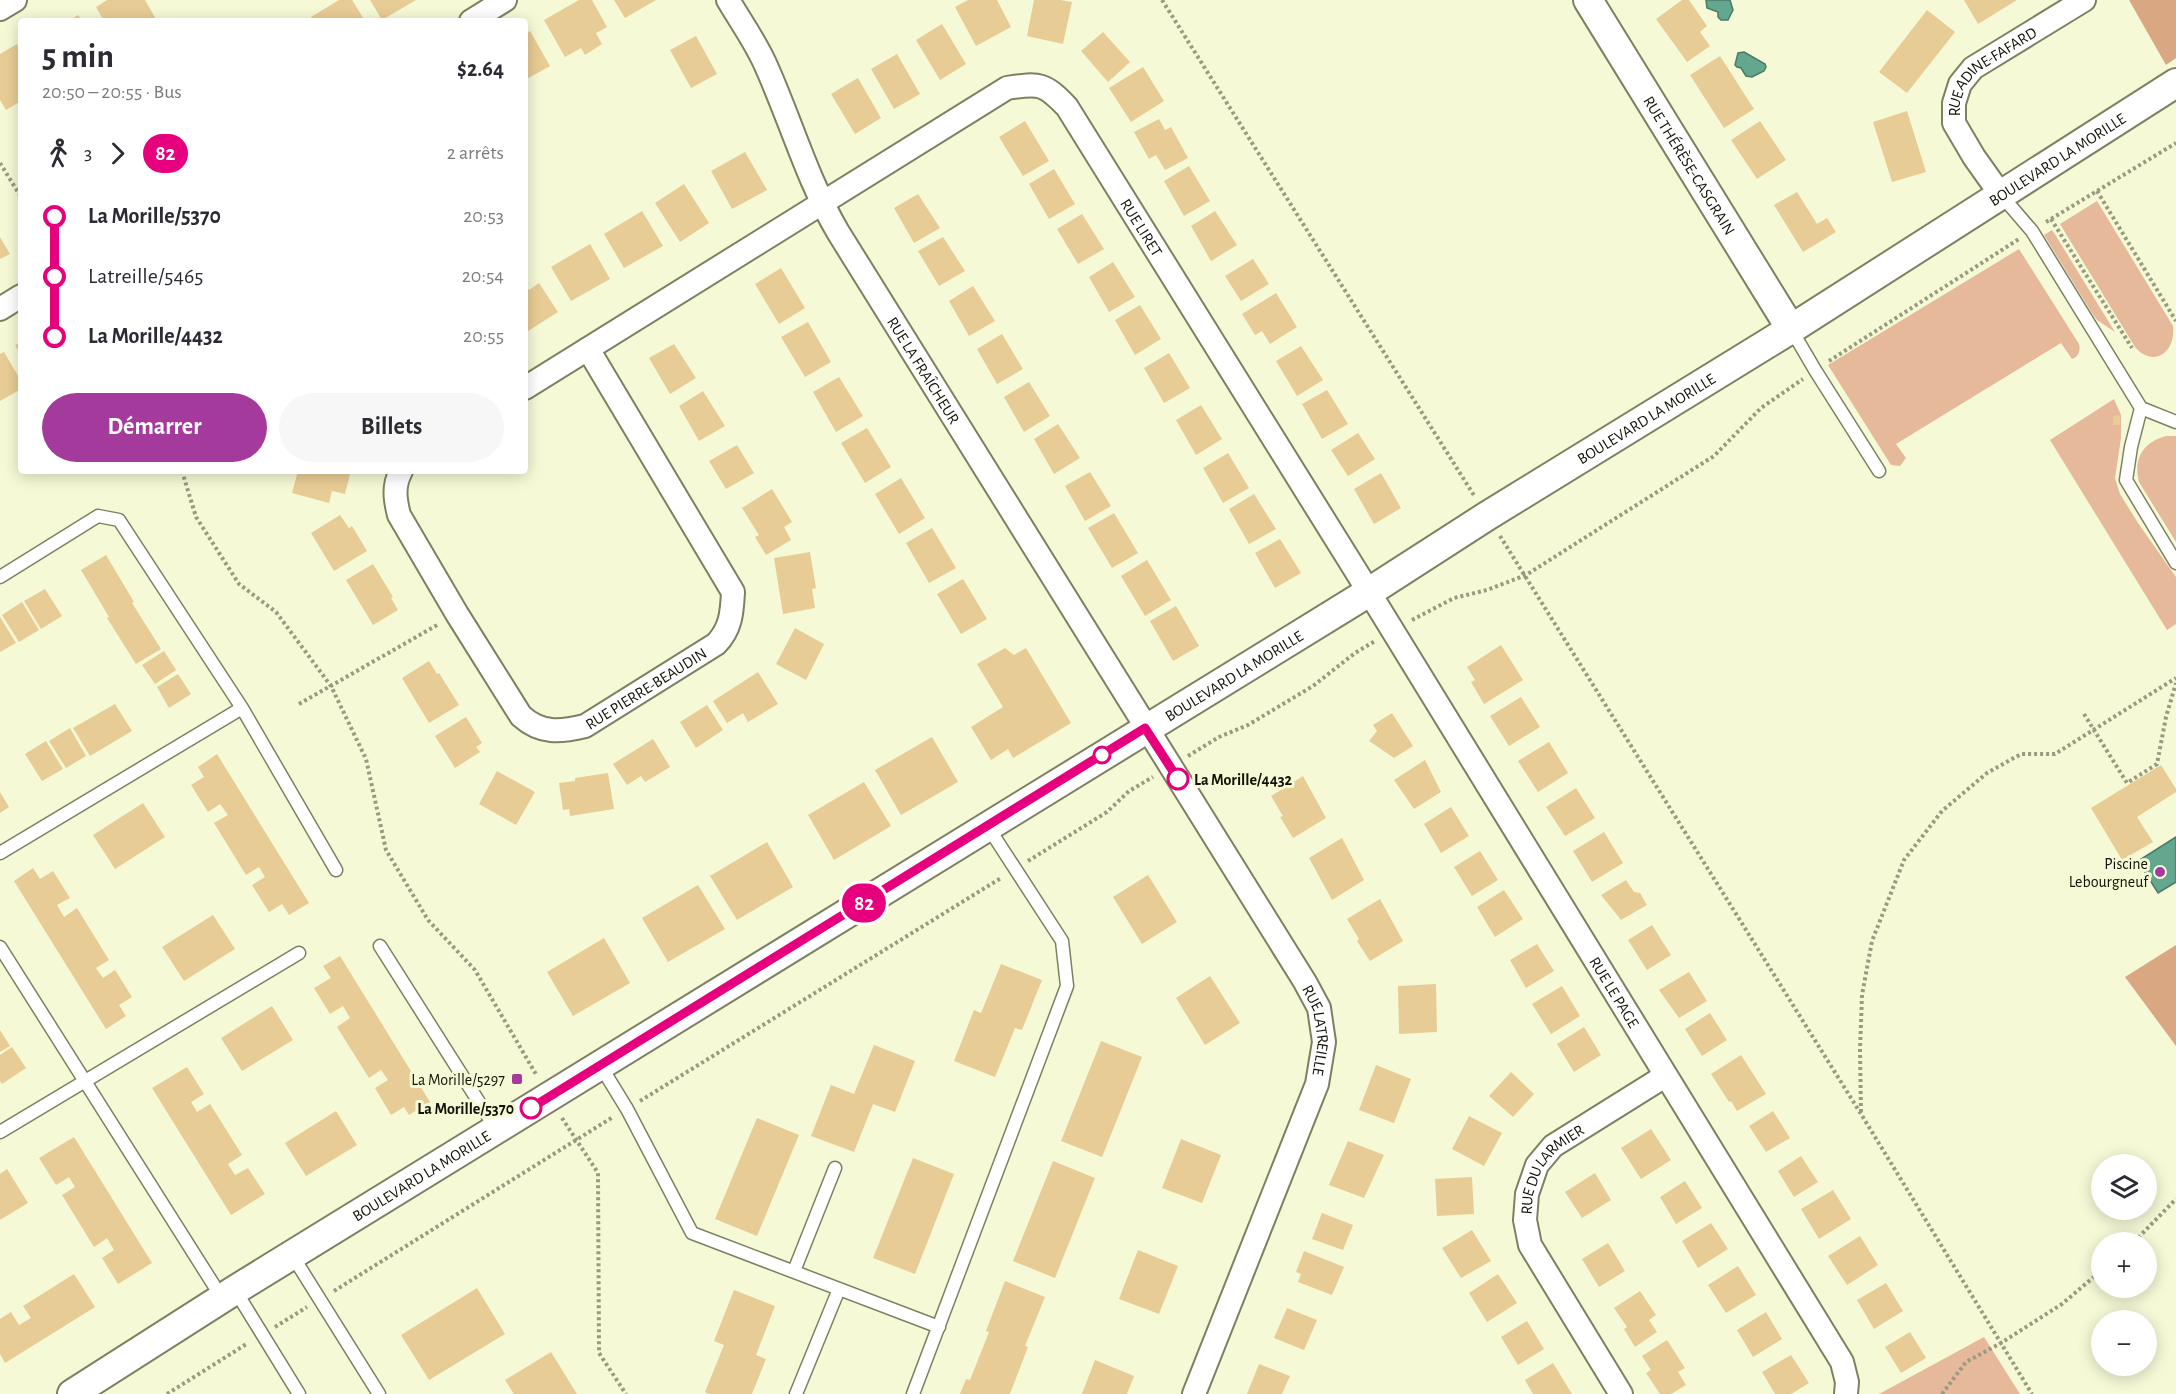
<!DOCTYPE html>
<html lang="fr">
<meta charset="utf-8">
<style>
:root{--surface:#fff;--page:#f7f7f7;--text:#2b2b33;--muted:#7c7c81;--accent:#a43a9c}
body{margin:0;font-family:"Alegreya Sans",sans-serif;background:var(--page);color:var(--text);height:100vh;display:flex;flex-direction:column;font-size:22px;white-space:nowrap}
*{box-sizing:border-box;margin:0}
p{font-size:20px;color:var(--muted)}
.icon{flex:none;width:33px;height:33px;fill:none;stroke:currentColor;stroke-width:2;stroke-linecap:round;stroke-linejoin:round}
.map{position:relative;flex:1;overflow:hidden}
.drawer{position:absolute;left:18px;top:18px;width:510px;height:456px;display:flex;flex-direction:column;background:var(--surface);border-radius:6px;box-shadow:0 3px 15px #0003}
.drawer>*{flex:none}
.badge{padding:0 12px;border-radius:20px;font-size:21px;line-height:39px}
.tools{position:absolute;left:2091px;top:1154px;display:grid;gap:12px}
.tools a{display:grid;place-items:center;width:66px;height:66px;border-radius:50%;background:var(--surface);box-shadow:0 3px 15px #0003;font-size:30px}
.map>.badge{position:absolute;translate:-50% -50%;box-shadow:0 0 0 3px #fff}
.legs{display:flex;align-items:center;gap:9px;height:66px;padding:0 24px;font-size:20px}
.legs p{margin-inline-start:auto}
.head{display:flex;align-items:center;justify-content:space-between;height:102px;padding:0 24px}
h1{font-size:33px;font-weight:700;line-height:45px}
.action{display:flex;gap:12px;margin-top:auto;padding:12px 24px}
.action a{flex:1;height:69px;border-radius:36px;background:var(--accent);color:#fff;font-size:24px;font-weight:700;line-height:69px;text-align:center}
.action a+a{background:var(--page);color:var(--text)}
ul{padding:0 24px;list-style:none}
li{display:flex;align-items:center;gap:21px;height:60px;font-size:22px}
li i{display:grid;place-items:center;width:9px;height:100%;margin:0 8px;background:currentColor}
li i::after{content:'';width:15px;height:15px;margin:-8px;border:4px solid;border-radius:50%;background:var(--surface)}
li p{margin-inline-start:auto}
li:first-child i{background:linear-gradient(#0000 50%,currentColor 0)}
li:last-child i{background:linear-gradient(currentColor 50%,#0000 0)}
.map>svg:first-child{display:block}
.green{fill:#e6b99b}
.forest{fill:#daa783}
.water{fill:#63a78f;stroke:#4b7b66;stroke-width:1.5}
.building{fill:#e8cc95}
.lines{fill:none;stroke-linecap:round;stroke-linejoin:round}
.service-casing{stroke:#7e8161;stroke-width:15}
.minor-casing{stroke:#7e8161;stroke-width:26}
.tertiary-casing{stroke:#7e8161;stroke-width:32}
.path{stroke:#989b81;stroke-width:4;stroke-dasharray:3 3;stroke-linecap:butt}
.service{stroke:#fff;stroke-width:12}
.minor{stroke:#fff;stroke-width:22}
.tertiary{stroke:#fff;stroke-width:28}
.line-1-casing{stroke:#fff;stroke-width:14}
.line-1{stroke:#e6007e;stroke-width:9}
.stop-1-dot{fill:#fff;stroke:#e6007e;stroke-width:3}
.poi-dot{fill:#a43a9c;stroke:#f5f9d6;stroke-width:2}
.labels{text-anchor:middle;stroke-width:6;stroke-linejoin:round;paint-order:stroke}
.street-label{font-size:16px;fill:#121307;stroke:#f5f9d6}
.stop-label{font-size:16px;font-weight:bold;fill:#121307;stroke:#f5f9d6;text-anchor:start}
.poi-label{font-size:16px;fill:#121307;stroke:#f5f9d6;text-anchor:end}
</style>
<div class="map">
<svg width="2176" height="1394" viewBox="0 0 2176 1394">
<rect width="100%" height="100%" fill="#f5f9d6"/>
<!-- green -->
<path class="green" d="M2097,201L2173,326C2176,353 2153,368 2135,347L2060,224Z
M2052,230L2056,236L2115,332L2097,320L2092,313L2044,235Z
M2019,249L2079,344C2081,351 2078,357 2072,359L2061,343L1896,444L1906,458L1900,466L1891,465L1828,365Z
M2114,399L2121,415V438L2115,478L2120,494L2138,523L2176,577V624L2167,630L2050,440Z
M2166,436H2176V542L2139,482C2133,459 2143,442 2166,436Z
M1984,1337L2020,1394H1879Z"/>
<!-- forest -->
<path class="forest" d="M2129,0H2176V58L2166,65Z
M2176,945V1046L2125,977Z"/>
<!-- water -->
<path class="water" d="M1706,0H1730L1733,10L1728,20H1721L1718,17V12L1707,8Z
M1744,52L1765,64L1766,67L1764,71L1752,77L1746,76L1741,68L1737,67L1735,65L1738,53Z
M2176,837V882L2158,893L2138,861Z"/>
<!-- building -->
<path class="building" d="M107,0H145L157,21H104L96,7Z
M339,0H352L365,21H313L311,17Z
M370,0H416L382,20Z
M579,0H592L607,27L596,33L602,44L585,55L581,48L565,57L544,20Z
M614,0H656L625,18Z
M968,0H997L1011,27L976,46L955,7Z
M1034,0H1060L1072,2L1063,44L1027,36Z
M1682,0H1689L1707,26L1700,32L1710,46L1687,62L1656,19Z
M1964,0H2017L1978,24Z
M1927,10L1955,32L1907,93L1879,72Z
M78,15L82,21H69Z
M942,24L966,64L940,80L916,40Z
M530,31L550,66L525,80V34Z
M1103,32L1130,62L1108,82L1081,51Z
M696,36L717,74L691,88L670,50Z
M17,44L21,51V90L18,92L21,101L6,110L0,100V54Z
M897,54L920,94L894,109L871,69Z
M1720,56L1754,109L1724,128L1690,75Z
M1143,67L1164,101L1131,122L1109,88Z
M858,78L881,118L855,134L831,94Z
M1907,111L1926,172L1892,182L1873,122Z
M1159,119L1165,130L1171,127L1188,158L1165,170L1156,155L1149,159L1134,132Z
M1025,121L1049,161L1023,176L999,137Z
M1760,121L1786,160L1757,179L1731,140Z
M745,152L767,190L732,209L711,171Z
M1189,166L1210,201L1184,216L1164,181Z
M1054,169L1075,204L1049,219L1029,184Z
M684,184L709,223L680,242L655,203Z
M1797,192L1817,224L1827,218L1836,232L1803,252L1774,205Z
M918,194L940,228L914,243L894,208Z
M642,211L663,246L624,268L604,234Z
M1215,211L1237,245L1211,261L1191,226Z
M1082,214L1104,249L1078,264L1057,229Z
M0,237L10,254L0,259Z
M943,237L965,271L939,286L918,251Z
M590,244L610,279L571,301L551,267Z
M1253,259L1269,284L1241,301L1225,276Z
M1113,262L1135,297L1109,312L1089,277Z
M781,268L805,308L779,324L755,284Z
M525,283L529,290L539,283L558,312L525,333Z
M973,286L995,321L969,336L949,301Z
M1276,293L1297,327L1270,344L1262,331L1255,335L1242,314Z
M1140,305L1161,339L1135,355L1115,320Z
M808,322L831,362L805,377L781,337Z
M1002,334L1023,369L997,384L977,349Z
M21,342V356L15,345Z
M674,344L696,378L670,394L649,358Z
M1301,346L1323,380L1297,396L1276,361Z
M4,352L21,381V389L0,401V354Z
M1169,353L1190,388L1164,403L1144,368Z
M839,377L863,416L836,432L813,392Z
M1029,382L1050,416L1024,432L1004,397Z
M1327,390L1348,424L1322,439L1302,404Z
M703,391L725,426L699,441L679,406Z
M1201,405L1222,439L1196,455L1176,420Z
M2120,415V425H2113V416Z
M1058,424L1080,458L1054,474L1034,439Z
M867,428L891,467L865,483L841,443Z
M1358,433L1375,459L1348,476L1331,450Z
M737,445L754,473L726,489L709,461Z
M1228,453L1249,488L1223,503L1203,468Z
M298,471H342L350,474L345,494L332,491L329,503L292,493Z
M1090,472L1111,506L1085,521L1065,486Z
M1381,473L1401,508L1374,524L1354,489Z
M901,478L925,518L899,534L875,494Z
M772,489L792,522L784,527L791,540L766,555L755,537L759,535L742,508Z
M1254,494L1276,529L1249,544L1229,509Z
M1114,513L1138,553L1112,568L1088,528Z
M340,515L349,528L352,526L367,551L334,571L311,533Z
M932,528L956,568L929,583L906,543Z
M1280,539L1301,573L1275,588L1255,553Z
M810,552L816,588L812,589L815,608L783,614L774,558Z
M106,555L134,602L132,603L161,649L136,664L107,618L109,617L81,570Z
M1147,560L1171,600L1145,616L1121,576Z
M373,564L393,597L391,598L398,610L373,625L346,580Z
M963,579L987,619L961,634L937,594Z
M45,589L62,616L41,629L24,601Z
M22,602L39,630L19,642L2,615Z
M1176,606L1199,646L1173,661L1150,621Z
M0,617L16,643L0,652Z
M795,628L824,644L806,680L776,664Z
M1501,645L1523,680L1484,704L1471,682L1475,680L1467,667Z
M1005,648L1014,655L1026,648L1071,723L1013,758L1008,749L991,760L971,727L1003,707L977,664Z
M164,651L176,670L155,684L142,665Z
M429,661L437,674L439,673L459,705L429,723L402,678Z
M758,672L778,704L748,722L743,713L727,723L713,701Z
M178,674L191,694L169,708L157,687Z
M1521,697L1540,727L1509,746L1490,716Z
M115,704L132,731L90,756L73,728Z
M707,705L723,730L696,748L680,722Z
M1392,713L1413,746L1394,758L1369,741L1377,731L1373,725Z
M466,717L482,743L476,747L480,752L455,768L435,736Z
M70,728L86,756L66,768L49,741Z
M932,737L958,782L901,815L875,770Z
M653,739L670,767L645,782L641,776L627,785L613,764Z
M46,741L63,769L42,781L25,754Z
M1549,742L1568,773L1538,792L1518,761Z
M217,754L309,903L289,915L282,904L269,912L252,885L265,877L259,867L246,875L214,823L228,815L220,804L208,812L191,785L204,777L198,767Z
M1425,760L1441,792L1414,809L1394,780Z
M2161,765L2176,789V792L2137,817L2153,842L2122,860L2091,808Z
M497,771L535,792L516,825L479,804Z
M608,773L614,809L570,816L569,809L563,810L559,783L575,781V778Z
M1303,776L1326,818L1293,838L1280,817L1283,816L1271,796Z
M864,782L891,826L834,860L808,815Z
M1576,788L1595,818L1565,836L1546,807Z
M0,792L9,807L0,813Z
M143,803L165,837L115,869L93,835Z
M1451,807L1469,836L1441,853L1424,824Z
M1604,832L1623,863L1592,882L1573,851Z
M1342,838L1364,880L1332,900L1309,858Z
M767,842L793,887L737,920L710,876Z
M1480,851L1498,880L1472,896L1454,867Z
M33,868L40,879L53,871L70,898L57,905L64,917L77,908L109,960L96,968L103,978L115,970L132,997L119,1005L126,1016L106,1029L14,881Z
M1148,875L1177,922L1142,944L1113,897Z
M1626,880L1634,892L1640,893L1647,905L1621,920L1601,895Z
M698,885L725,929L668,962L642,918Z
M1504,890L1523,919L1495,937L1477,907Z
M1380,899L1403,941L1370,961L1357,941L1359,939L1347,919Z
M213,915L235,949L184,981L162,947Z
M1652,925L1671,955L1647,970L1628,940Z
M604,938L630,983L573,1016L547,972Z
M1537,944L1554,971L1526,988L1510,960Z
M340,956L430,1102L409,1115L404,1107L391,1115L375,1088L388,1080L381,1070L369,1078L337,1027L350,1018L343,1006L330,1014L314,988L331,978L323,966Z
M1001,964L1042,980L1022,1030L1015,1028L995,1077L954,1061L974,1010L981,1013Z
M1689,972L1707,1001L1679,1018L1659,990Z
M1210,976L1240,1023L1205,1045L1176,998Z
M1436,984L1437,1032L1399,1034L1398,986Z
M1562,986L1580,1016L1551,1034L1532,1004Z
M272,1006L293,1040L242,1071L221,1038Z
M1710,1013L1727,1040L1702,1056L1685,1029Z
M1584,1027L1601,1055L1574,1072L1557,1044Z
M0,1030L10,1046L0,1052Z
M1101,1041L1142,1057L1102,1157L1061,1141Z
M874,1045L915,1061L895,1112L873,1104L854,1152L811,1136L831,1085L854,1094Z
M12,1047L26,1068L2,1084L0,1081V1055Z
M1741,1055L1766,1094L1737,1111L1731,1101L1729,1102L1711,1074Z
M1376,1065L1411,1079L1394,1123L1359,1110Z
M187,1067L204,1094L191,1102L197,1112L210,1104L242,1155L228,1164L235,1175L248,1168L265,1194L231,1215L152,1088Z
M1511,1072L1534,1094L1513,1117L1489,1096Z
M336,1111L357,1145L306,1176L285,1143Z
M1773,1111L1790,1138L1766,1152L1749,1126Z
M1469,1116L1502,1133L1484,1166L1452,1149Z
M757,1118L799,1135L757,1236L715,1219Z
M1651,1129L1671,1160L1641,1179L1621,1148Z
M74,1137L152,1263L118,1284L102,1258L114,1250L107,1238L94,1247L62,1195L75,1187L69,1177L56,1185L39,1158Z
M1181,1139L1221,1155L1202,1203L1162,1188Z
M1348,1141L1384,1155L1364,1198L1329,1185Z
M1801,1156L1818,1182L1794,1197L1778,1171Z
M913,1158L954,1174L915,1274L873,1258Z
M1053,1161L1095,1178L1055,1278L1013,1261Z
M7,1169L28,1203L0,1220V1174Z
M1595,1173L1611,1200L1582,1218L1565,1192Z
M1472,1177L1474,1214L1437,1216L1435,1179Z
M1685,1181L1702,1208L1676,1224L1660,1197Z
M1833,1190L1851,1219L1819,1239L1801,1209Z
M1322,1213L1353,1225L1343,1250L1312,1239Z
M1711,1223L1728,1249L1698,1268L1682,1241Z
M1472,1230L1491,1261L1461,1278L1442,1248Z
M1860,1236L1878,1265L1847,1285L1828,1256Z
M1608,1243L1625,1271L1599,1287L1582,1259Z
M1138,1250L1178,1266L1159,1314L1119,1299Z
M1304,1251L1344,1267L1332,1295L1298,1282L1301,1274L1296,1272Z
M1738,1266L1756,1295L1726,1313L1708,1285Z
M74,1274L95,1307L5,1363L0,1354V1319L11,1312L19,1325L31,1318L23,1306Z
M1498,1274L1517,1303L1487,1322L1469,1293Z
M1005,1281L1045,1297L1025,1346L1028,1347L1010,1394H960L966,1379L970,1380L989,1332L986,1331Z
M1886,1283L1903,1311L1874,1329L1857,1300Z
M477,1288L505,1334L429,1380L401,1335Z
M734,1290L775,1306L756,1355L766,1359L752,1394H709L705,1392L724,1345L714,1341Z
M1640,1291L1656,1315L1649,1320L1657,1332L1635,1347L1624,1329L1627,1327L1614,1308Z
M1287,1308L1317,1320L1304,1350L1274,1338Z
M1766,1312L1782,1339L1753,1357L1737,1330Z
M1527,1321L1544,1349L1518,1365L1501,1337Z
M1910,1332L1926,1358L1901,1373L1885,1347Z
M1667,1340L1685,1368L1678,1372L1686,1385L1671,1394H1660L1646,1373L1651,1370L1642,1356Z
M551,1352L577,1394H514L505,1380Z
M1791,1355L1809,1383L1791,1394H1775L1762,1372Z
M1095,1360L1134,1376L1127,1394H1082Z
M1553,1363L1572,1394H1533L1525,1380Z
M1259,1364L1290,1376L1282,1394H1247Z"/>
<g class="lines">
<!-- service casing -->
<g class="service-casing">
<path id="service" d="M2001,195L2032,231L2141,408L2176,422
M1791,329L1815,370L1879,471
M2141,408L2131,447L2126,480L2176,563
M0,577L98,516L119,520L242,708L336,870
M0,853L242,708
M380,946L496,1129
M0,947L222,1298
M600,1065L627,1109L692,1233L939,1327
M0,1132L299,953
M292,1255L379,1394
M794,1271L835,1168
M235,1290L299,1394
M796,1394L839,1289
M913,1394L1067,986L1062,941L988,827"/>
</g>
<!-- minor casing -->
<g class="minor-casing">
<g id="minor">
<path id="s1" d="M728,0C741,22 757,44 767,68C791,122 808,181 838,232L1305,982L1319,1008L1324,1042L1317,1084L1194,1394"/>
<path d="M0,9L15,0"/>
<path d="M471,21L505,0"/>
<path id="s2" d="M2001,195L1974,157L1954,123V103L1960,84L1973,68L2084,0"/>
<path d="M0,309L21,296"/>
<path id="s3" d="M525,388L1007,88C1040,83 1044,83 1067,107L1369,592L1842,1362L1847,1382L1846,1394"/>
<path id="s4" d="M401,471C393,486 395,499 399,515L457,614L521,716C541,734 560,732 585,726L716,644C731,629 732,612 733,592L588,349"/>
<path id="s5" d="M1621,1394L1530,1245L1525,1220L1527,1194L1537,1165L1553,1146L1665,1076"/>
</g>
</g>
<!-- tertiary casing -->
<g class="tertiary-casing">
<g id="tertiary">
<path id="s6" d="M1588,0L1791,329"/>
<path id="s7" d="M72,1394L235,1290L1369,592L1487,516L1791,329L2176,83"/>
</g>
</g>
<!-- path -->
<path class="path" d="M1162,0L1475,497
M0,163L21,197
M2097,191L2176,321
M2051,219L2132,348
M2046,222L2176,143
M1829,361L2019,239
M182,471L196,517L239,584L276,612L331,686L366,759L386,850L428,920L475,970L537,1076
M1500,536L1861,1114L2032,1394
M1412,620L1454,598L1487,590L1526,575L1714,456L1761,408L1803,379
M299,704L439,624
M2084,714L2127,783L2157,764L2166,717L2176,683
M1188,756L1219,737L1248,725L1313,686L1355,653L1375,641
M1028,861L1107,812L1129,791L1153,777
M640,1101L1001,878
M1861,1112L1860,1050L1862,995L1872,941L1904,860L1942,811L1987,773L2021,754H2055L2176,678
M562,1118L598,1173L599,1353L626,1394
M2134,1242L2176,1199
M334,1291L613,1117
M275,1327L307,1307
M167,1394L248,1343
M1942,1394L1966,1362L2001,1343L2062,1304L2102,1270"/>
<!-- service -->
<use href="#service" class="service"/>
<!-- minor -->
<use href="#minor" class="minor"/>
<!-- tertiary -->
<use href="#tertiary" class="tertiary"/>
</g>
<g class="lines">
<!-- line-1 casing -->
<g class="line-1-casing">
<path id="line-1" d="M531,1108L1145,728L1178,779"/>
</g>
<!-- line-1 -->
<use href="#line-1" class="line-1"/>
</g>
<!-- markers -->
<g class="stop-1-dot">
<circle cx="1102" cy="755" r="8"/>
<circle cx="1178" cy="779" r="10"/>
<circle cx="531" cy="1108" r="10"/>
</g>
<g class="poi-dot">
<circle cx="2160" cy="872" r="6"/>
<rect x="511" y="1073" width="12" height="12" rx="3"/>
</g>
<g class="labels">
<!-- street labels -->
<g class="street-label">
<text dy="6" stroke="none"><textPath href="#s2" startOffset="156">RUE ADINE-FAFARD</textPath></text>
<text dy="6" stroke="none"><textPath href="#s7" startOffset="2338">BOULEVARD LA MORILLE</textPath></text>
<text dy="6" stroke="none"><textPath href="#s6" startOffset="194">RUE THÉRÈSE-CASGRAIN</textPath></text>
<text dy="6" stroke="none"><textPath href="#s3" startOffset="777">RUE LIRET</textPath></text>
<text dy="6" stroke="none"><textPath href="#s1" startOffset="420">RUE LA FRAÎCHEUR</textPath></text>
<text dy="6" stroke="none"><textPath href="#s7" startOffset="1852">BOULEVARD LA MORILLE</textPath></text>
<text dy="6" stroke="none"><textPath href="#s7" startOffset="1366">BOULEVARD LA MORILLE</textPath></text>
<text dy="6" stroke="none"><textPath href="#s4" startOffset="420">RUE PIERRE-BEAUDIN</textPath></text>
<text dy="6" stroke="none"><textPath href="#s3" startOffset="1676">RUE LE PAGE</textPath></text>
<text dy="6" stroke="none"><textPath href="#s1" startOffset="1192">RUE LATREILLE</textPath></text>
<text dy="6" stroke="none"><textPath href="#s5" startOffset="261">RUE DU LARMIER</textPath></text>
<text dy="6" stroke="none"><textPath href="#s7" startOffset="412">BOULEVARD LA MORILLE</textPath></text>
</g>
<!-- stop labels -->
<g class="stop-label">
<text x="1194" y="785">La Morille/4432</text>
<text x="514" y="1114" text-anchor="end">La Morille/5370</text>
</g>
<!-- poi labels -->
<g class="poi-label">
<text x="2148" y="869">Piscine<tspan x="2148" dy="18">Lebourgneuf</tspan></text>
<text x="505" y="1085">La Morille/5297</text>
</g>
</g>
</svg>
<div class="tools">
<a><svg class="icon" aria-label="layers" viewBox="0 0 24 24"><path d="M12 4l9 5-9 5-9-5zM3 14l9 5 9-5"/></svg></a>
<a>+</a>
<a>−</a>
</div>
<b class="badge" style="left:864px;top:903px;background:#e6007e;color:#fff">82</b>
<section class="drawer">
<div class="head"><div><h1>5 min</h1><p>20:50 – 20:55 · Bus</p></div><b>$2.64</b></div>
<div class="legs"><svg class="icon" aria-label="walk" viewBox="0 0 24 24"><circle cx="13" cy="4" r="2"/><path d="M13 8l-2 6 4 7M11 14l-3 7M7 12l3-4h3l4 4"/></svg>3<svg class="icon" aria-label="forward" viewBox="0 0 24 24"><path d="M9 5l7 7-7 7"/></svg><b class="badge" style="background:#e6007e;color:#fff">82</b><p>2 arrêts</p></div>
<ul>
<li><i style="color:#e6007e"></i><b>La Morille/5370</b><p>20:53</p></li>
<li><i style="color:#e6007e"></i><span>Latreille/5465</span><p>20:54</p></li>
<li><i style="color:#e6007e"></i><b>La Morille/4432</b><p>20:55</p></li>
</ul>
<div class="action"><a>Démarrer</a><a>Billets</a></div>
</section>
</div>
